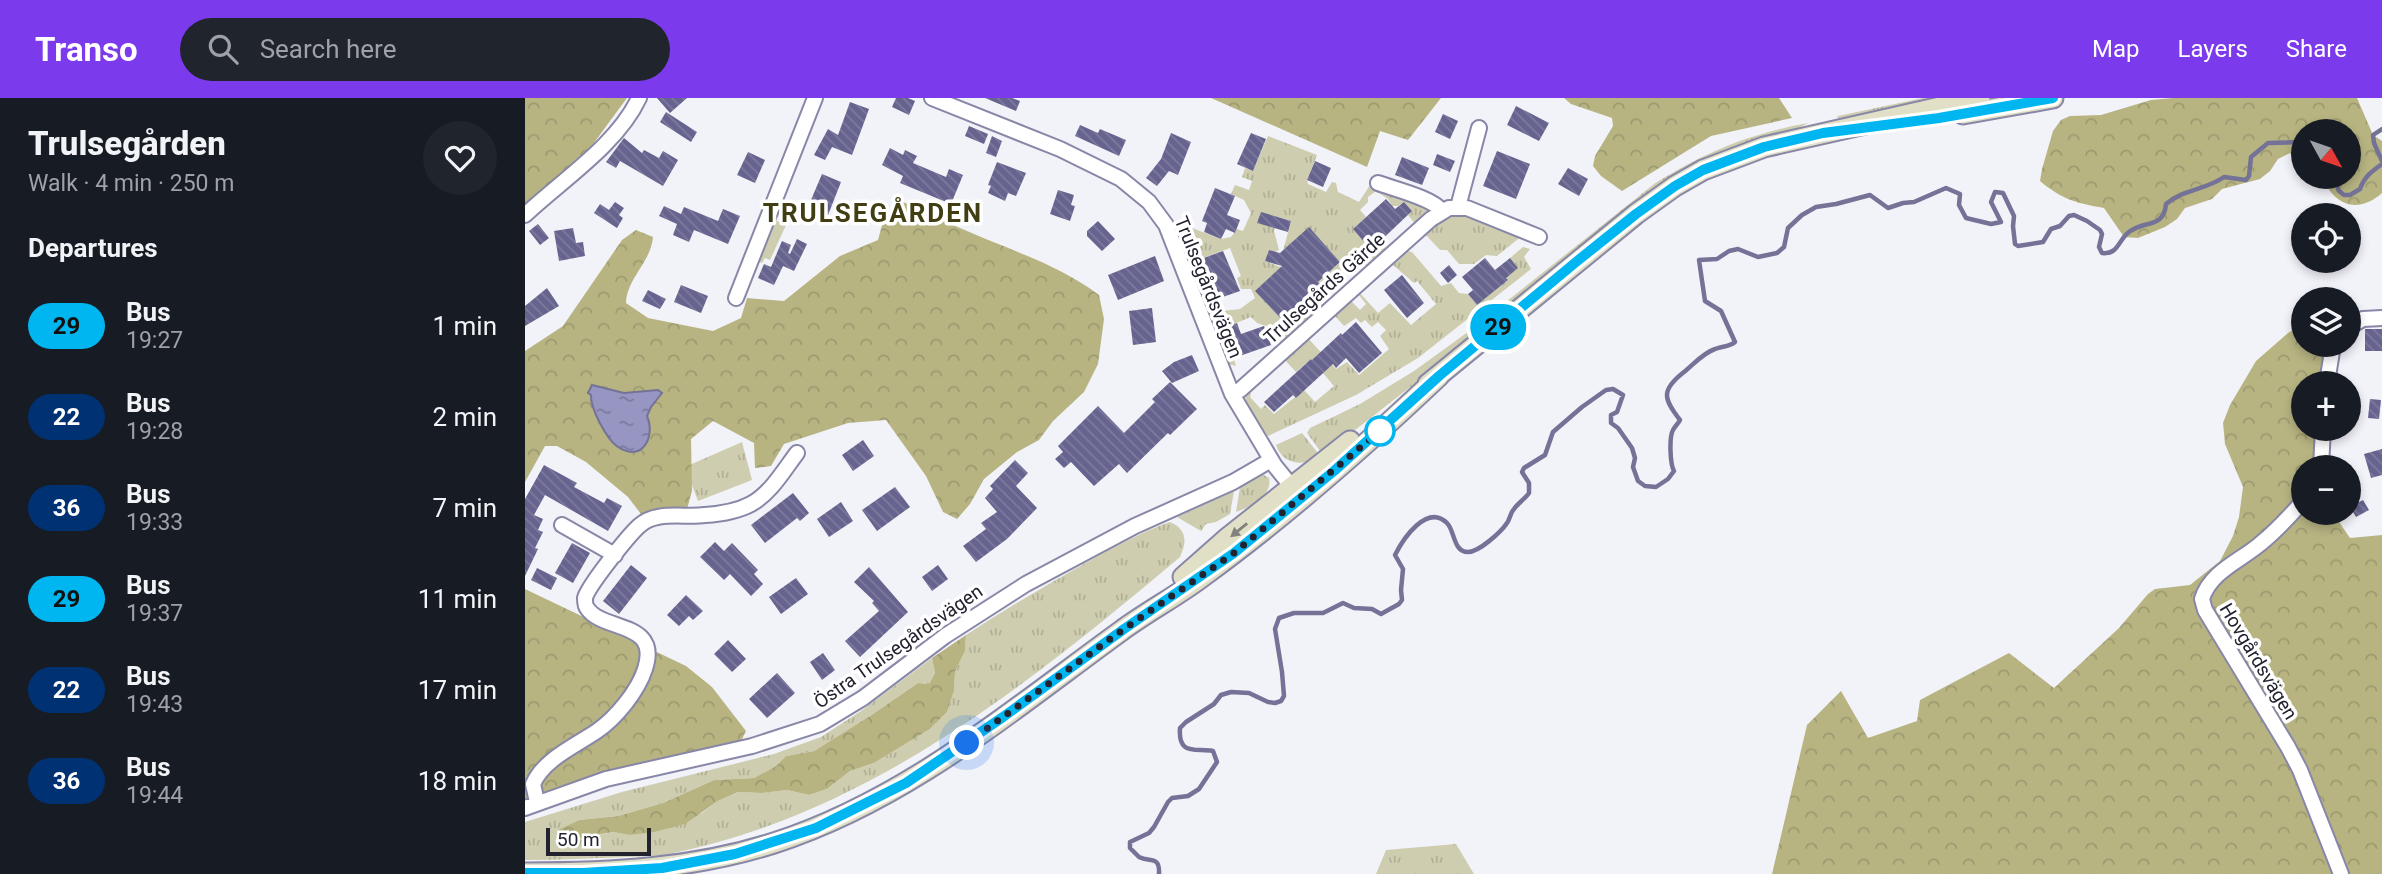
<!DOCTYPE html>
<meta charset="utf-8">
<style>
:root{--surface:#171b24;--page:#20242c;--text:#f1f3f6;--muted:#9ea1a6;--accent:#7c3aed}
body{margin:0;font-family:Roboto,sans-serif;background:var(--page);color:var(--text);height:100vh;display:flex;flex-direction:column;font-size:26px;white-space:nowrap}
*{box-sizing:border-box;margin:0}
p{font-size:23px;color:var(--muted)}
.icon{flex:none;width:38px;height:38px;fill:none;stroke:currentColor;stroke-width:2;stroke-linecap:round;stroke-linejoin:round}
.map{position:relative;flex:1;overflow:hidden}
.drawer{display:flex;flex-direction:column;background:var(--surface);width:525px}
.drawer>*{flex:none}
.badge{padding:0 14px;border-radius:23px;font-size:24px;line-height:46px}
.needle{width:46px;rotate:130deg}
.buttons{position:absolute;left:1766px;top:21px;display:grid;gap:14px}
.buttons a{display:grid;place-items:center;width:70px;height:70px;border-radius:50%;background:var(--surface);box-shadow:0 4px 10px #0003;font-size:35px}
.scale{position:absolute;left:21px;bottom:18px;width:105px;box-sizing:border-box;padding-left:7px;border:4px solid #23222f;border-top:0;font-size:19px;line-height:24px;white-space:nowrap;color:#23222f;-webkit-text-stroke:5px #fff;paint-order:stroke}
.you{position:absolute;width:35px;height:35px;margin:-18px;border:5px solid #fff;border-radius:50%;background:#1a73e8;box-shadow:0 0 0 10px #1a73e833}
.map>.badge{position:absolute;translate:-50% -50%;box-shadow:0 0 0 4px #fff}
h2{padding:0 28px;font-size:26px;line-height:63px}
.round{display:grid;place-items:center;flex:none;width:74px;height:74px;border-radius:37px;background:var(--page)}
.summary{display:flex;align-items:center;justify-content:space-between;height:119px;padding:0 28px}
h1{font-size:33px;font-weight:800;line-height:52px}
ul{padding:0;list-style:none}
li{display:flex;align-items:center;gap:21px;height:91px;padding:0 28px}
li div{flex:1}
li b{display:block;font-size:26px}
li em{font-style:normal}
li .badge{min-width:77px;font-weight:700;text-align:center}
header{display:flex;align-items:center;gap:42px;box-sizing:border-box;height:98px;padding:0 35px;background:var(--accent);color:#fff}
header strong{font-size:33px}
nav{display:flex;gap:38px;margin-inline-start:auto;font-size:24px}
.search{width:490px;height:63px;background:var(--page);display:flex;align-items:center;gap:18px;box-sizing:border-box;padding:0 24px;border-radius:38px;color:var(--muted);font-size:26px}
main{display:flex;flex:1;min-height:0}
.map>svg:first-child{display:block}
.grass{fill:url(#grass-tufts)}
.forest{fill:url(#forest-crowns)}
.water{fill:url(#water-ripples);stroke:#747296;stroke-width:2}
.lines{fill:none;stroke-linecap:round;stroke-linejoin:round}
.stream{stroke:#747296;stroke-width:4.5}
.building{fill:url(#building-back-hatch)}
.street-casing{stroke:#8887a7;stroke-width:18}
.secondary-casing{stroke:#8887a7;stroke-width:23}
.street{stroke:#fff;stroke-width:14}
.secondary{stroke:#e1e0c7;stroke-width:19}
.oneway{fill:#82817b}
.line-casing{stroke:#fff;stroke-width:16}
.line{stroke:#00b6f1;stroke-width:10}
.walk{stroke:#23222f;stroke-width:7;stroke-dasharray:0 12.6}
.stop-dot{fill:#fff;stroke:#00b6f1;stroke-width:3.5}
.labels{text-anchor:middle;stroke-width:7;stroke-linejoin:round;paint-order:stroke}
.street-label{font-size:19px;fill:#23222f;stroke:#fff}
.district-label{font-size:26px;font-weight:bold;letter-spacing:2px;fill:#413e14;stroke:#fff}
</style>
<header>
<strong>Transo</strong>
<div class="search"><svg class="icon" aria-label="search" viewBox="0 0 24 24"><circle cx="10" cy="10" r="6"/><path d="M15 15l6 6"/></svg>Search here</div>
<nav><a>Map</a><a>Layers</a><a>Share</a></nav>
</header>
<main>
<section class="drawer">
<div class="summary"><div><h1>Trulsegården</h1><p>Walk · 4 min · 250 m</p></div><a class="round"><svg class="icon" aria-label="heart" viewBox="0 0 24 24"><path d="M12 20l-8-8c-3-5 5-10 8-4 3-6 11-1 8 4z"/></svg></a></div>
<h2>Departures</h2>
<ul>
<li><span class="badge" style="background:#00b6f1;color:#111">29</span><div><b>Bus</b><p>19:27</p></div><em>1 min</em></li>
<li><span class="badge" style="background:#003273;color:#fff">22</span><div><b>Bus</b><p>19:28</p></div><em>2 min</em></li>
<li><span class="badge" style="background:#003273;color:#fff">36</span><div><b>Bus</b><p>19:33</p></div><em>7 min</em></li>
<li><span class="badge" style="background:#00b6f1;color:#111">29</span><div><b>Bus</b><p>19:37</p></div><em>11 min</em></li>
<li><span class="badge" style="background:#003273;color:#fff">22</span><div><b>Bus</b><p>19:43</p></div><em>17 min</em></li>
<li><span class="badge" style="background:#003273;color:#fff">36</span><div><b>Bus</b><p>19:44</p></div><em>18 min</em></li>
</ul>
</section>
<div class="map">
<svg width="1857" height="776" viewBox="0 0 1857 776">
<defs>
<pattern id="grass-tufts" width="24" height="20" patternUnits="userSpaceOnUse" patternTransform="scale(1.75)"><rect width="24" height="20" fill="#cecdaf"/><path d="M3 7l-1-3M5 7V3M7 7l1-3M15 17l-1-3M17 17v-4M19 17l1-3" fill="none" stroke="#b1b097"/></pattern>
<pattern id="forest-crowns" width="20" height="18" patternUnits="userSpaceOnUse" patternTransform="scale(1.75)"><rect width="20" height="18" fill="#b7b482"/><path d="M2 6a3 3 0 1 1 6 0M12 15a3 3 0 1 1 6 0" fill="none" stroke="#9d9a71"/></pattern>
<pattern id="water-ripples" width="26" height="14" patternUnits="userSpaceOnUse" patternTransform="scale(1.75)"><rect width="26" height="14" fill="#9795c2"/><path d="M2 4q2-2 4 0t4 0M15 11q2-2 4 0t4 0" fill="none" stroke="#7b799e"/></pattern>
<pattern id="building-back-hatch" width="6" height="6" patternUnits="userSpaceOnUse" patternTransform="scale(1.75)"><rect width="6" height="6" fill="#66648f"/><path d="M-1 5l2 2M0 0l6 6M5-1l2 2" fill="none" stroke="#7c7a9c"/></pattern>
</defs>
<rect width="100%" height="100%" fill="#f2f2f9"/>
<!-- grass -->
<path class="grass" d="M1398,0H1426L1318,21L1312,20L1313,18Z
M1283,25L1272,31L1203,51L1171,66L798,357L782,335L785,330L835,306L889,273L947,231L1129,86C1180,54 1224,36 1283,25Z
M743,38L792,57L782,82L783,86L801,94L807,84L811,85L813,94L834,104L845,87L897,105L905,112L904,117L892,128L883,117L887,113L879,104L873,108H867L863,101L851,93L843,99V104L835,112L841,119L828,131L846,152L856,143L865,152L843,170L835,163L802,194L794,185L787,190L815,164L784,130L758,153L766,123L753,119L749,133L754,152L750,154L744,152L741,163L760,171L731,193L762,227L785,206L781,193L794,206L795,212L760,248L741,228L732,225L726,219L699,230L711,268L700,265L680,215L715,211L730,200L726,191H716L712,180L716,178L705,150L673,162V166L664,169L663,166L667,160L668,150L654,148V130L659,127L696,141L706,139L712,131L718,133L726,115L719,102L706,96L710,87L724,92L727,83L717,79L720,70L728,73Z
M933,113L998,137L972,158L961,157L949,166H934L922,152H915L900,136L905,129Z
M248,121L261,127L245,162L240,160L237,165L231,162Z
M998,149L1005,151L999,159L1006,171L893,260L831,297L743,338C735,326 712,306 724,292L726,296L725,299L736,311L740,307L749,316L779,292L790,304L809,288L786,261L771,274L758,260L782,239L811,271L822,264L834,277L864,251L855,238L861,232L853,224L847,229L840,222L836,225L831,220L819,228L809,217L825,202L835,212L841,206L833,196L834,194L853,215L865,205L886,227L911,206L892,183L889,185L868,167L883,153L887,154L916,188L926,185L934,195L943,196L952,207L983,182L973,170L976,167L984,177L993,170L985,160Z
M777,335L796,359C780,368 758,368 751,347Z
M217,344L227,382L173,403L160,369Z
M737,376L744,380C748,397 725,409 711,414L715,389Z
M709,393L705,416L691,424L681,426L676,433L652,419Z
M645,424C662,431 662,444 655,459C504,586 342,717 143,756C129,759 114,758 101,759C67,760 34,762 0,762V724L97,694L249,656L296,639L336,613L407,560L410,575L404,586L393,585L345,618L289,653L261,658L251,668L229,680L189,682L138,705L93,718L54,722L34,732L61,740L88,734L104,737L177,715L193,703L213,694L236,695L262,692L284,697L302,691L325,673L349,665L405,631L422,614L429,593L430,574L440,553L441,537C479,512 518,489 557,467C586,451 614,435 645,424Z
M931,746L949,776H851L861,752Z"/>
<!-- forest -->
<path class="forest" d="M0,0H102L60,57L0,111Z
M686,0H916L883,42L855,33L842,69Z
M1039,0H1254L1267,20L1186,38L1097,93L1076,78L1068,68L1070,58L1088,28L1087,20L1046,6Z
M1648,0H1832L1848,37L1857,43V95C1832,117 1809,107 1797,79H1824V33H1778V65L1765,55L1753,61L1745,73L1735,81L1697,91L1687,101L1660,110L1652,121L1640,129L1613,140L1599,139L1579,110C1551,105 1538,102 1515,83L1517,71L1528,33L1536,22L1545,18L1576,17L1626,2Z
M378,104C399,114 420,124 442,133C488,153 534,167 574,197L579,221L573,266L559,294L528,323L514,342L492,354L459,381L445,406L432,421L418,414L401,378L361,322L323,325L259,346L246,368L230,370L229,345L188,323L166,341L167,393L162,411L116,416L103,399L61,364L32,348H20L0,384V253L38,228L97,142L111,132L128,139C126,164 102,180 101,205L123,220L188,233L216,220L222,200L259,203L315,158L353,142L359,120Z
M1778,226V247H1803L1795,285H1778V331H1795L1791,369H1778V415H1808L1825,440L1857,437V776H1247L1282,627L1316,593L1343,640L1392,623L1395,602L1484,555L1529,590L1594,530L1623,496L1630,491L1665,487L1695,463L1708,438L1714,419L1718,389L1700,346L1698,325L1705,307L1731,263L1763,235Z
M0,491L161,568L187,589L221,633L214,647L0,706Z
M441,537L440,553L430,574L429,593L422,614L405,631L349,665L325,673L302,691L284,697L262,692L236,695L213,694L193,703L160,726L129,734L104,737L88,734L39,743L33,732L54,722L93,718L138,705L189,682L229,680L251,668L261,658L289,653L345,618L393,585L404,586L410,575L407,560Z"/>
<!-- water -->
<path class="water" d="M67,287L99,295L133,292L137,295L126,309L122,318C131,339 117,365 93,349C82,342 65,310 66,297L63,295Z"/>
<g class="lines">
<!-- stream -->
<path class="stream" d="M1857,31L1848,37L1849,45L1857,63
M1809,79L1814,93L1819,97H1825L1835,91C1839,79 1847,73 1857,66
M634,776C635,757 625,765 614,759C612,757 607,752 605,750V744L624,735L629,729L643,704L647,700L663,698L674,691L692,664L688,653C670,650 653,658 655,630L661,624L689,606L696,597L706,594L724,595L743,604L750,605L756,603L759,598L757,574L750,531L754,520L769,515H798L818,505L829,510L847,511L856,516L874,506L877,502L876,492L878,471L870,457C878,441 902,405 922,425C930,433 928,454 943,454C954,454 976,434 982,425C985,421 985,415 989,411C993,405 1000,401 1004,395V385L997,374L999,370L1020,357L1028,334L1057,309L1081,292L1088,291L1098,297L1092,314L1086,317V325L1093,330L1107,350L1110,360L1108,369L1113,383L1120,388L1131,389L1143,381L1149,373C1145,366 1144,339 1148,332C1150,328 1153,326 1155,322C1138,300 1136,292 1159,274C1169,266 1178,255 1190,251C1198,248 1204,249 1210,244L1196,213L1180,203L1174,162L1192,161L1204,153L1213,151L1233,159L1252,155L1259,149L1263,130L1277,117L1291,109L1311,106L1345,97L1363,110L1378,105L1389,104L1421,90L1435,96L1434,107L1441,120L1466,126L1476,124L1466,104L1470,94L1478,95L1489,118L1488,128L1490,146L1493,148L1518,144L1526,131L1535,128L1544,118L1549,117L1562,123L1575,132L1577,136L1574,149L1577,155C1595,157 1593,139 1607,132C1622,123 1639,129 1641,106C1658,91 1681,92 1699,79L1721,82L1724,78L1726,59L1743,45L1778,44"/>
</g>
<!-- building -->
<path class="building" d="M132,0H162L145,15Z
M371,0H383L390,3L384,17L367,9Z
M460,0H487L495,3L491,13Z
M325,4L344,11L327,57L307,49L300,62L289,57L303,31L313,37Z
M991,8L1024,25L1014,43L982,27Z
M141,14L172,34L166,44L135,24Z
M918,16L933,23L925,41L910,34Z
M555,27L573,35L575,31L601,42L594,58L550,38Z
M444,28L463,36L459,46L440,38Z
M646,35L666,44L653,77L644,73L632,88L621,80L636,61Z
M726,35L741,41L728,73L712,66Z
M467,38L477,43L471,59L461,55Z
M99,40L117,55L119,52L134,60L138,53L153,62L138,88L95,63L91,70L81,64Z
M365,50L378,57L380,52L392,58L388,65L421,79L424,71L438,77L426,106L375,85L378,78L357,67Z
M972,53L1005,66L991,101L958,88Z
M223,54L240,62L230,85L212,77Z
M912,56L930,63L925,74L908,67Z
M877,59L904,70L897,87L870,77Z
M790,63L806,70L798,89L782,82Z
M472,64L501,75L491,98L483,95L480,103L463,95L466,88L463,87Z
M1043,70L1063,81L1054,98L1033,86Z
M297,76L316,84L303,117L283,109Z
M690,90L710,98L702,117L715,122L710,135L701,131L696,141L679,134L682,125L677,123Z
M533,92L549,97L546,107L550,108L545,123L525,116Z
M861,101L870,111L879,104L887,113L846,152L828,131Z
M90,104L99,110L94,117L98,120L92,130L69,115L75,106L84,112Z
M139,108L156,116L159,109L193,123L198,111L215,118L203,146L169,132L164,144L148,137L152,126L134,118Z
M736,114L766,123L763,134L732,125Z
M573,123L590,141L577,153L562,138V133Z
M13,126L24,140L15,147L4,133Z
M784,129L815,164L793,184L800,192L762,227L730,193L757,168L740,163L744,152L755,155Z
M48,130L51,145L58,144L60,158L34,163L29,133Z
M272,141L282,146L269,173L258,168L249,187L233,180L239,166L246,169L257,143L266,147L263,155L265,156Z
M698,153L715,193L695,200L691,189L687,190L676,161Z
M630,158L639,183L593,202L583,177Z
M960,160L970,172L985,160L993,170L981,180L983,182L952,207L943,196L948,192L937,179Z
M924,167L932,177L923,185L915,175Z
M877,177L899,205L882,220L859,192Z
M156,187L183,198L176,215L149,204Z
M22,190L34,208L0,228V208Z
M123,192L141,201L135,211L117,203Z
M627,210L631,244L608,247L604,213Z
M831,224L857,255L834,275L821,260L811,270L808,266L771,300L768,297L749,314L739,304L786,261L787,262L816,235L817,237Z
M712,225L716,236L739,228L746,247L709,260L698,230Z
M1840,231H1857V253H1840Z
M667,257L674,273L647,285L637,273L649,264Z
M645,284L672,311L645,337L643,335L602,375L594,366L569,388L546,364L539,370L530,361L538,354L533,348L573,308L599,335L630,304L627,301Z
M1845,301L1856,302L1854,321L1843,320Z
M338,342L349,358L328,373L317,357Z
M1857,351V377L1846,380L1839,356Z
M490,362L503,375L491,388L512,410L482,441L451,464L438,448L461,431L456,425L472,414L460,400L468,391L465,388Z
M19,367L52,385L49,389L79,405L82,400L97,408L83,433L20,397L9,417L18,421L13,432L18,434L10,450L13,451L0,478V401Z
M370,389L385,409L352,433L337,412Z
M268,395L284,415L275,423L272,420L240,445L226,427Z
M1838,402L1844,412L1831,419L1825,409Z
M316,404L328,423L304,439L292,421Z
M190,444L199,453L207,445L233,472L229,476L238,486L226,498L205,476L199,482L175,459Z
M47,445L65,455L48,485L30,475Z
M106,467L122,480L94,516L78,503Z
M413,467L423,481L407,493L397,479Z
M344,469L383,514L335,559L320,543L354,513L347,505L349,503L329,484Z
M12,470L32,480L26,492L6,482Z
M271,480L283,496L256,516L244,499Z
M161,497L178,513L168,522L164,518L154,528L142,517Z
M203,542L221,561L207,574L189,556Z
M298,555L310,572L297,582L285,564Z
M252,575L270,595L242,620L224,601Z"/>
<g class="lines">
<!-- street casing -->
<g class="street-casing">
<path id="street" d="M407,0L535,51L596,81L624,104L641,127L707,296L750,368L767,389
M853,85C869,91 908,100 917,113
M933,109L954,30
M0,117C37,82 92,47 114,0
M211,200L290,0
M1824,229L1838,221L1857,220
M1802,285L1808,247
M707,296L715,292L906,121L924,110H942L1014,139
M1796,369L1798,331
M1778,403C1765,418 1751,433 1735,446C1715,463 1685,474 1677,501L1680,512L1763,649L1775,672L1816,776
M37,427L90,457
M12,704L8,686C19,661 50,648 72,633C91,620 113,593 120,571C136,522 77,534 62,510C60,508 60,503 60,500C63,488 103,438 114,428C131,412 159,420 180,417C195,416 213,413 226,406C246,395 259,372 272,355
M0,710L81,681L227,648L295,626L338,600L420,538L501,486L610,428L708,384L746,362"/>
</g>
<!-- secondary casing -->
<g class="secondary-casing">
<path id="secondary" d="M1438,16L1528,0
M903,286L1111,116L1150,88L1178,72L1239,49L1455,0
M658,479L701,441L825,343
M0,775C85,775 168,771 249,745C380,703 487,612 596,533C623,513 654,497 681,476C763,416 840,348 914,278"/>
</g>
<!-- street -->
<use href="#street" class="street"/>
<!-- secondary -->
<use href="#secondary" class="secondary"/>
</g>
<!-- one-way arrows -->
<defs><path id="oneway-solid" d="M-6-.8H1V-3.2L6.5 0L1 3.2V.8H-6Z" transform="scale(1.75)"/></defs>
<use class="oneway" href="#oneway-solid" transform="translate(714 432) rotate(141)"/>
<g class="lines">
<!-- line casing -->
<g class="line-casing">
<path id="line" d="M0,775H58L137,770L210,756L291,730L381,685L478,619L599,531L709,455L809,373L914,278L1051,164L1111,116L1150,88L1178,72L1239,49L1298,35L1414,20L1528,0"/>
</g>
<!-- line -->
<use href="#line" class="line"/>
<!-- walk -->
<path class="walk" d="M442,645L599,531L709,455L855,333"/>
</g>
<!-- markers -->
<circle class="stop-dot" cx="855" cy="333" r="14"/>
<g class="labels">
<!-- street labels -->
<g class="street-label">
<text transform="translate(684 189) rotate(68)" y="7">Trulsegårdsvägen</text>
<text transform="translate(799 190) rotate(-42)" y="7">Trulsegårds Gärde</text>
<text transform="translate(373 548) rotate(-35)" y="7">Östra Trulsegårdsvägen</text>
<text transform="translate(1734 563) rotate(59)" y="7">Hovgårdsvägen</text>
</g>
<!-- district labels -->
<g class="district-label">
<text x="348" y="124">TRULSEGÅRDEN</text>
</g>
</g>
</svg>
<div class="buttons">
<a><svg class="needle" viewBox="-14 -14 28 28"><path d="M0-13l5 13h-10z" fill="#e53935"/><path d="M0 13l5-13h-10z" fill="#9ea1a6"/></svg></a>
<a><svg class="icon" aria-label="locate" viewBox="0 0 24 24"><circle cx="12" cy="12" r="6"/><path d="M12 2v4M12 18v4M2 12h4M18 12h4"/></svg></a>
<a><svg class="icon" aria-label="layers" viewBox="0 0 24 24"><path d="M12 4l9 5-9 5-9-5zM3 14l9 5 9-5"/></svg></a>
<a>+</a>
<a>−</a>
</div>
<div class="scale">50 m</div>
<div class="you" style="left:442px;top:645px"></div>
<b class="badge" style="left:973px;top:229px;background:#00b6f1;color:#111">29</b>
</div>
</main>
